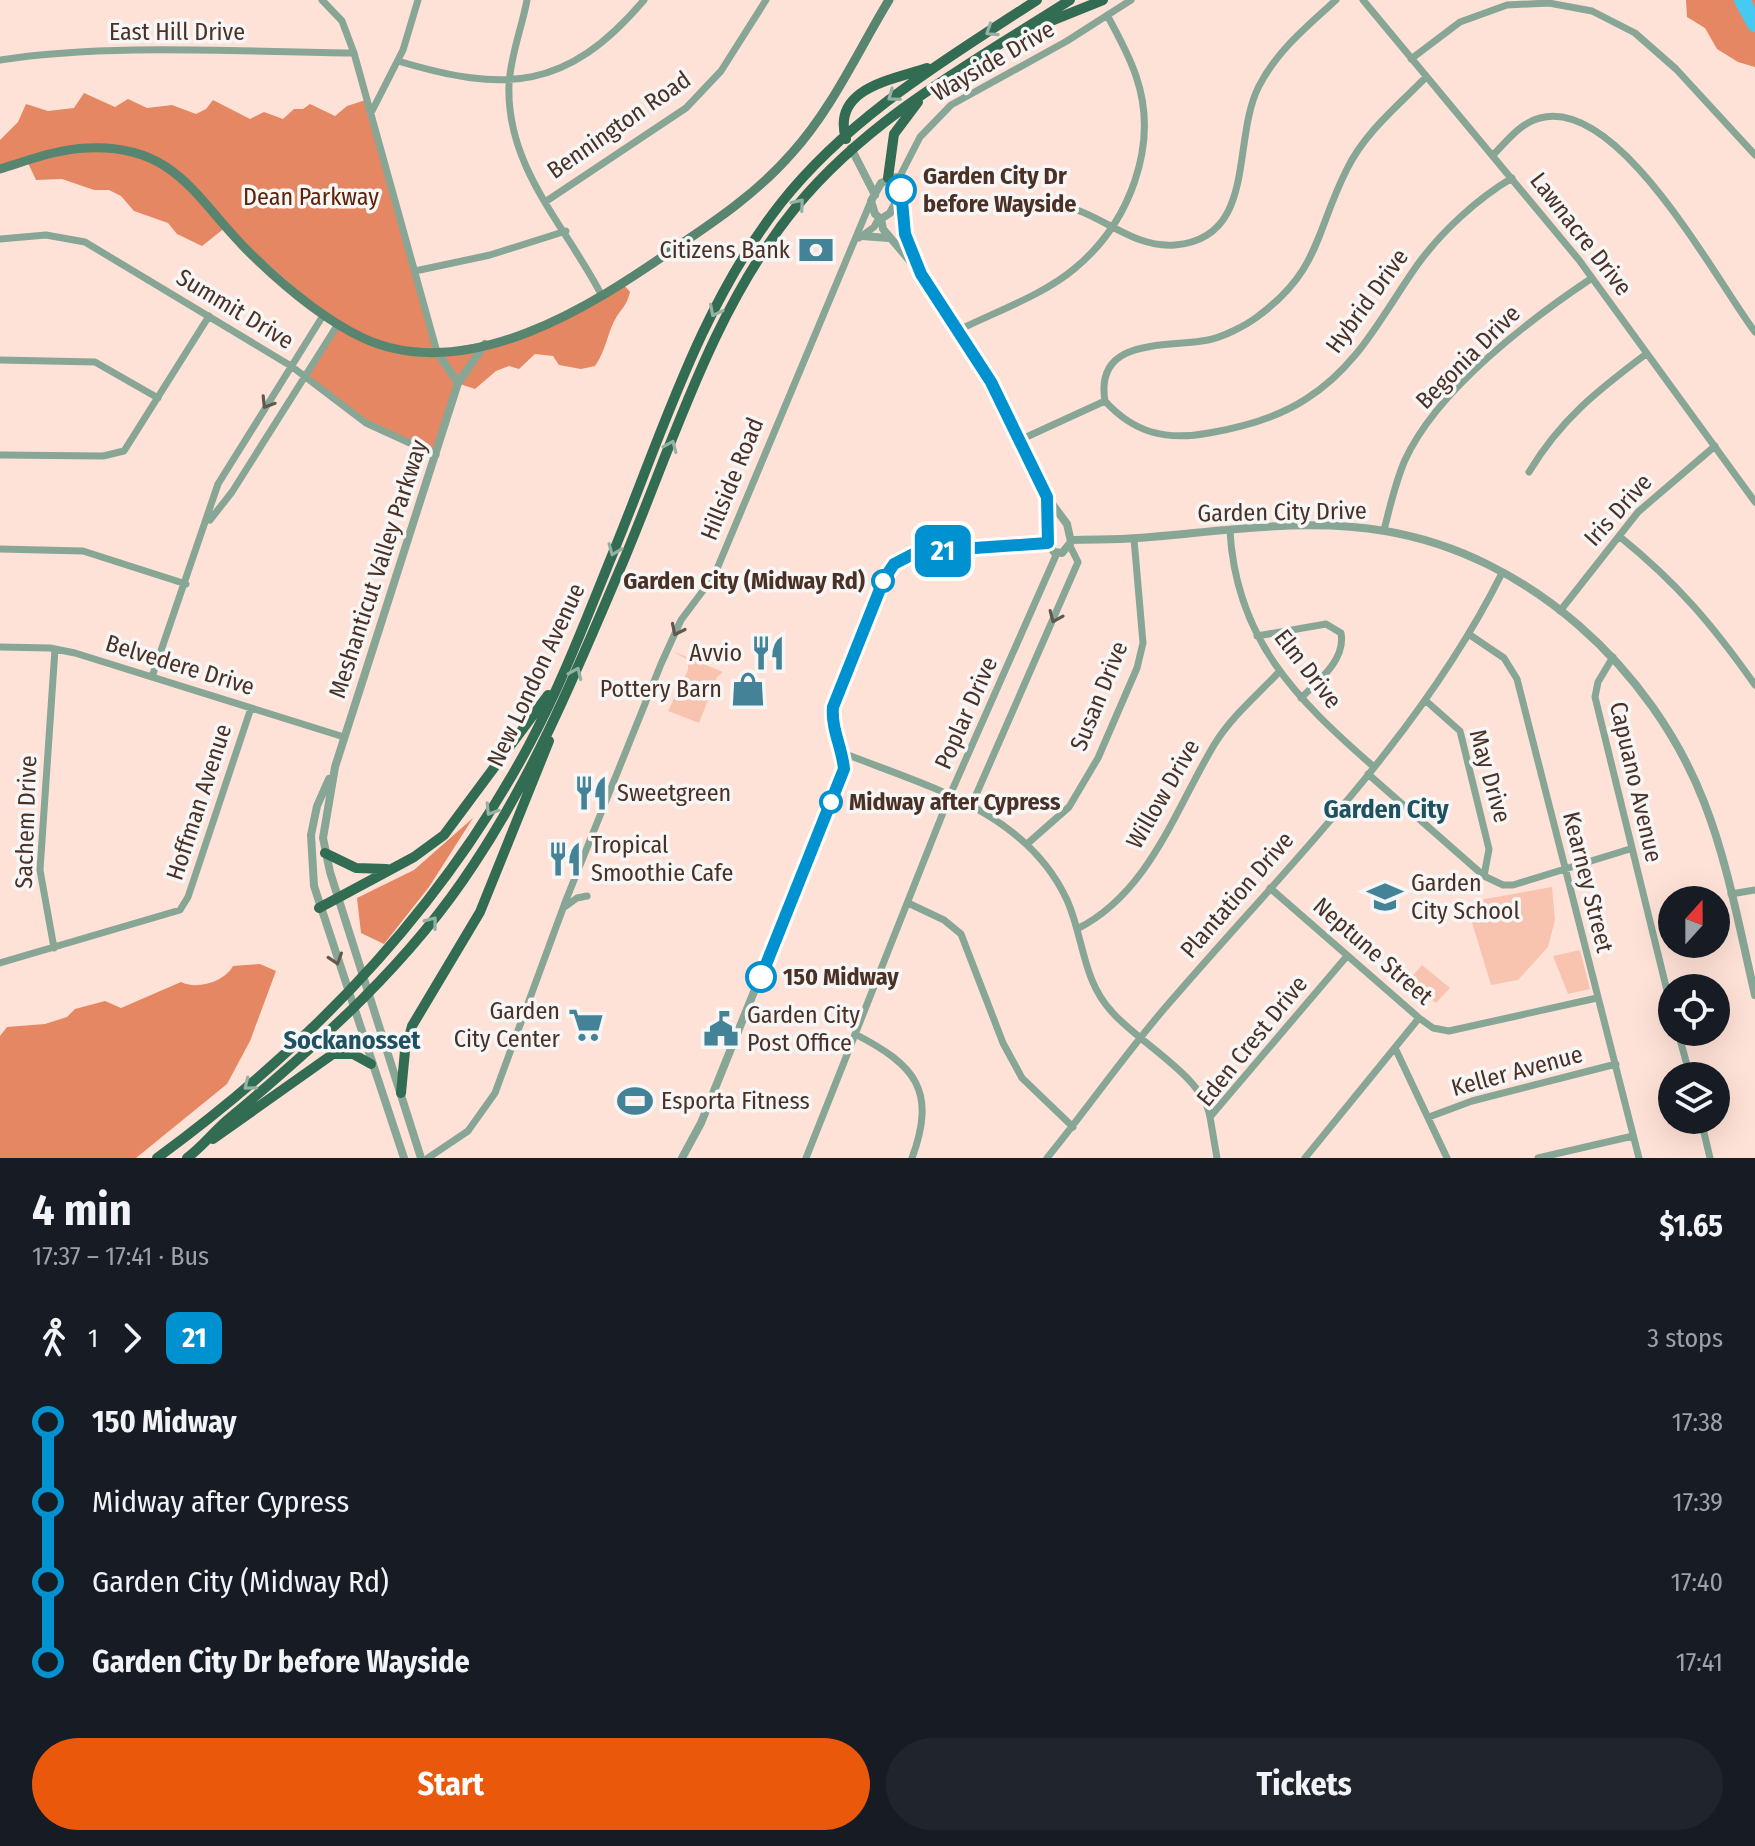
<!DOCTYPE html>
<meta charset="utf-8">
<style>
:root{--surface:#171b24;--page:#20242c;--text:#f1f3f6;--muted:#9ea1a6;--accent:#ea580c}
body{margin:0;font-family:"Fira Sans Condensed",sans-serif;background:var(--page);color:var(--text);height:100vh;display:flex;flex-direction:column;font-size:30px;white-space:nowrap}
*{box-sizing:border-box;margin:0}
p{font-size:26px;color:var(--muted)}
.icon{flex:none;width:44px;height:44px;fill:none;stroke:currentColor;stroke-width:2;stroke-linecap:round;stroke-linejoin:round}
.map{position:relative;height:1158px;overflow:hidden}
.drawer{display:flex;flex-direction:column;background:var(--surface);flex:1}
.drawer>*{flex:none}
.badge{padding:0 16px;border-radius:12px;font-size:28px;line-height:52px}
.needle{width:52px;rotate:21deg}
.tools{position:absolute;left:1658px;top:886px;display:grid;gap:16px}
.tools a{display:grid;place-items:center;width:72px;height:72px;border-radius:50%;background:var(--surface);box-shadow:0 8px 32px #0002;font-size:40px}
.map>.badge{position:absolute;translate:-50% -50%;box-shadow:0 0 0 4px #fff}
.legs{display:flex;align-items:center;gap:12px;height:88px;padding:0 32px;font-size:26px}
.legs p{margin-inline-start:auto}
.summary{display:flex;align-items:center;justify-content:space-between;height:136px;padding:0 32px}
h1{font-size:44px;font-weight:700;line-height:60px}
.action{display:flex;gap:16px;margin-top:auto;padding:16px 32px}
.action a{flex:1;height:92px;border-radius:48px;background:var(--accent);color:#fff;font-size:32px;font-weight:700;line-height:92px;text-align:center}
.action a+a{background:var(--page);color:var(--text)}
ul{padding:0 32px;list-style:none}
li{display:flex;align-items:center;gap:28px;height:80px;font-size:30px}
li i{display:grid;place-items:center;width:12px;height:100%;margin:0 10px;background:currentColor}
li i::after{content:'';width:20px;height:20px;margin:-10px;border:6px solid;border-radius:50%;background:var(--surface)}
li p{margin-inline-start:auto}
li:first-child i{background:linear-gradient(#0000 50%,currentColor 0)}
li:last-child i{background:linear-gradient(currentColor 50%,#0000 0)}
.map>svg:first-child{display:block}
.green{fill:#f9c4af}
.forest{fill:#e48762}
.lines{fill:none;stroke-linecap:round;stroke-linejoin:round}
.river{stroke:#46caf2;stroke-width:16}
.minor{stroke:#88a696;stroke-width:7}
.tertiary{stroke:#88a696;stroke-width:8}
.secondary{stroke:#57856f;stroke-width:9}
.primary{stroke:#326d53;stroke-width:10}
.oneway{stroke:#94b2a4}
.oneway2{stroke:#60594d}
.line-1-casing{stroke:#fff;stroke-width:18}
.line-1{stroke:#0092d0;stroke-width:12}
.stop-1-dot{fill:#fff;stroke:#0092d0;stroke-width:4}
.labels{text-anchor:middle;stroke-width:7;stroke-linejoin:round;paint-order:stroke}
.street-label{font-size:24px;fill:#4b3025;stroke:#f6f6f6}
.stop-label{font-size:24px;font-weight:bold;fill:#4b3025;stroke:#f6f6f6;text-anchor:start}
.park-label{font-size:24px;fill:#5e2307;stroke:#f6f6f6}
.poi-label{font-size:24px;fill:#4b3025;stroke:#f6f6f6;text-anchor:start}
.neighbourhood-label{font-size:26px;font-weight:bold;fill:#1e5161;stroke:#f6f6f6}
</style>
<div class="map">
<svg width="1755" height="1158" viewBox="0 0 1755 1158">
<rect width="100%" height="100%" fill="#ffe2d7"/>
<!-- green -->
<path class="green" d="M672,651L723,672L717,677L699,723L668,711L688,670V660Z
M1552,887L1555,920L1548,947L1518,980L1491,985L1470,916L1479,900Z
M1580,950L1590,989L1568,994L1553,956Z
M1422,965L1450,988L1436,1003L1409,980Z"/>
<!-- forest -->
<path class="forest" d="M1686,0H1755V67L1738,62L1717,49L1705,28L1687,17Z
M84,93L115,107L128,99L147,108L172,105L196,114L206,109L213,100L250,119L264,112L283,119L294,109H303L310,104L335,116L347,106L369,99L438,351L509,337L624,285L630,292C627,304 624,306 617,316C608,330 606,351 595,366L581,369L559,365L553,356L535,354L519,369L509,366L496,371L475,389L460,384L435,453L379,430L307,378L337,325L226,227L202,246L177,234L168,223L134,211L121,196L109,190H94L62,179L36,180L27,161L0,168V140L18,122L26,104L48,111L74,108Z
M473,818L429,887L384,944L361,933L357,898L414,870Z
M260,964L276,971L250,1041L227,1084L136,1158H0V1036L7,1027L45,1024L67,1017L75,1009L105,1001L121,1008L181,982C197,990 224,982 233,966Z"/>
<g class="lines">
<!-- river -->
<path class="river" d="M1742,0L1755,24"/>
<!-- minor -->
<path class="minor" d="M322,0L342,21L354,53L437,352
M527,0C522,27 510,57 509,85C506,168 566,226 602,296
M1363,0L1579,260L1755,502
M1411,59L1460,22L1507,5L1549,3L1592,11L1635,33L1676,69L1755,155
M0,60C110,43 241,52 354,53
M398,61C505,93 567,91 644,0
M372,111L403,50L418,0
M1493,155C1507,141 1520,123 1540,118C1620,97 1715,279 1755,332
M899,178L920,137L951,105L1067,41L1131,0
M545,202L686,108L721,71L766,0
M1043,205C1092,201 1125,249 1175,245C1258,238 1231,140 1259,86C1277,51 1307,26 1336,0
M859,238L874,227L879,218
M0,239L46,235L85,242L291,366L366,423L436,455
M415,271L490,255L566,231
M961,329C997,311 1043,295 1074,269C1129,224 1160,145 1136,76C1129,55 1118,35 1107,15
M0,360L95,362L158,398
M1105,401C1094,336 1169,348 1208,340C1223,337 1245,326 1257,317C1321,270 1315,232 1347,169C1365,132 1398,106 1426,77
M1022,439L1105,401C1134,433 1166,441 1209,433C1243,427 1277,418 1306,399C1359,366 1383,313 1418,264C1442,231 1477,199 1512,178
M0,455L103,456L124,451L209,316
M1529,472C1561,419 1597,391 1646,354
M210,520L232,492L338,324
M1384,530C1390,507 1395,483 1405,460C1437,390 1529,320 1592,278
M1230,531C1236,639 1296,699 1374,767
M1619,536C1677,583 1712,624 1755,685
M0,549L83,551L186,584
M1560,611L1638,512L1715,446
M1470,635L1504,658L1517,679L1639,1158
M1257,636L1326,624L1341,633C1346,660 1318,681 1301,698
M0,647L50,648L75,653L344,737
M1613,657L1598,682L1595,697L1672,1011
M152,677L218,484L324,314
M1425,700L1460,731L1489,849L1484,876
M843,753C926,786 1026,811 1067,900C1084,938 1082,980 1112,1012C1139,1043 1204,1077 1210,1117
M1368,774L1484,876L1503,885H1513L1630,849
M972,804L1078,562L1070,546
M1027,844L1069,807L1098,758L1137,668L1143,643L1134,539
M1270,888L1419,1018L1433,1028L1449,1031L1597,998
M1731,894L1755,890
M908,903L944,920L961,934L1003,1043L1022,1078L1073,1127
M566,906L577,898L587,896
M1077,929C1149,893 1175,810 1214,745C1231,717 1257,695 1279,672
M54,948L40,870L55,649
M0,963L180,910L188,897L251,708
M1678,1032L1690,1076
M855,1034C915,1065 937,1090 912,1158
M1396,1050L1447,1158
M1429,1117L1472,1101L1616,1064
M1701,1120L1710,1158
M428,1158L468,1131L495,1093L566,900L661,664L681,620L714,576L871,201
M806,1158L950,795L1057,553
M1047,1158C1087,1109 1123,1057 1164,1009C1283,870 1420,738 1502,573
M1217,1158L1210,1117L1347,956
M1305,1158L1419,1018
M1538,1158L1633,1136"/>
<!-- tertiary -->
<path class="tertiary" d="M851,148L875,195
M881,219L883,229L921,274L969,345L1022,439L1047,497L1067,524L1071,542L1062,553L1054,552L1048,543L1047,497
M881,219L875,214L871,201L881,183L896,177L900,181L905,234L918,266
M881,219L890,213L900,195
M862,236L889,238
M437,352L458,383
M1071,540C1093,539 1115,540 1137,538C1218,532 1305,517 1385,531C1529,555 1652,669 1704,802C1728,863 1740,931 1755,995
M329,779L317,806L311,835L314,886L404,1158
M421,1158L330,872L323,838L335,767L458,383L485,344
M682,1158L701,1123L844,769C842,747 832,729 833,707L884,579L894,564L917,552L1048,543"/>
<!-- secondary -->
<path class="secondary" d="M0,169C29,160 57,149 88,148C178,144 197,202 252,255C284,286 323,319 363,338C467,386 592,306 675,248C717,220 758,192 792,153C832,109 858,51 889,0"/>
<!-- primary -->
<path class="primary" d="M1031,29L1103,0
M846,139C831,88 892,80 927,68
M888,178L894,134L918,102
M325,853L356,868L387,869
M319,908L414,857L444,835L548,695
M401,1093L405,1051L412,1026L480,912L549,741
M213,1139L333,1054H353L371,1064
M157,1158C309,1047 440,911 529,745C562,683 587,617 613,553C662,434 700,306 781,203C850,116 945,60 1037,0
M187,1158C203,1146 215,1130 231,1117C321,1041 409,964 474,864C536,771 579,665 623,562C673,443 713,308 796,207C870,117 973,62 1070,0"/>
</g>
<!-- one-way arrows -->
<defs><path id="oneway-chevron" d="M-2-3.5L2.5 0L-2 3.5" fill="none" stroke-width="1.6" stroke-linecap="round" stroke-linejoin="round" transform="scale(2)"/></defs>
<g class="oneway">
<use href="#oneway-chevron" transform="translate(991 31) rotate(147)"/>
<use href="#oneway-chevron" transform="translate(893 96) rotate(144)"/>
<use href="#oneway-chevron" transform="translate(799 204) rotate(-50)"/>
<use href="#oneway-chevron" transform="translate(715 311) rotate(117)"/>
<use href="#oneway-chevron" transform="translate(671 446) rotate(-67)"/>
<use href="#oneway-chevron" transform="translate(614 550) rotate(112)"/>
<use href="#oneway-chevron" transform="translate(576 673) rotate(-66)"/>
<use href="#oneway-chevron" transform="translate(491 810) rotate(122)"/>
<use href="#oneway-chevron" transform="translate(432 922) rotate(-52)"/>
<use href="#oneway-chevron" transform="translate(249 1085) rotate(141)"/>
</g>
<g class="oneway2">
<use href="#oneway-chevron" transform="translate(267 403) rotate(122)"/>
<use href="#oneway-chevron" transform="translate(1055 617) rotate(113)"/>
<use href="#oneway-chevron" transform="translate(677 630) rotate(116)"/>
<use href="#oneway-chevron" transform="translate(336 959) rotate(72)"/>
</g>
<g class="lines">
<!-- line-1 casing -->
<g class="line-1-casing">
<path id="line-1" d="M761,977L844,769C842,747 831,729 833,707L884,579L894,564L917,552L1048,543L1047,497L991,382L921,274L905,234L901,190"/>
</g>
<!-- line-1 -->
<use href="#line-1" class="line-1"/>
</g>
<!-- icons -->
<defs>
<g id="bank-bare" transform="scale(2.76)"><path d="M-6-4H6V4H-6ZM0-2.3a2.3 2.3 0 1 0 0 4.6a2.3 2.3 0 1 0 0-4.6Z" fill="#448298" stroke="#f6f6f6" stroke-width="2.5" paint-order="stroke"/></g>
<g id="restaurant-bare" transform="scale(2.76)"><path d="M-5-6h1v4h1v-4h1v4h1v-4h1v5L-1.5 .5V6h-2V.5L-5-1ZM5-6V6H3V1.5H1.5Q1.5-4 5-6Z" fill="#448298" stroke="#f6f6f6" stroke-width="2.5" paint-order="stroke"/></g>
<g id="shop-bare" transform="scale(2.76)"><path d="M-5-2.5h2.3a2.7 3.5 0 0 1 5.4 0H5L5.5 6h-11ZM-1.5-2.5h3a1.5 2.3 0 0 0-3 0Z" fill="#448298" stroke="#f6f6f6" stroke-width="2.5" paint-order="stroke"/></g>
<g id="school-bare" transform="scale(2.76)"><path d="M0-5L7-2L0 1L-7-2ZM-4 1L0 2.5L4 1V4Q0 6-4 4Z" fill="#448298" stroke="#f6f6f6" stroke-width="2.5" paint-order="stroke"/></g>
<g id="supermarket-bare" transform="scale(2.76)"><path d="M-6-5.5h2.5l.6 2H6L4.5 2H-2.5L-4.4-4H-6ZM-1.5 3.2a1.3 1.3 0 1 0 .1 0ZM3 3.2a1.3 1.3 0 1 0 .1 0Z" fill="#448298" stroke="#f6f6f6" stroke-width="2.5" paint-order="stroke"/></g>
<g id="civic-bare" transform="scale(2.76)"><path d="M-.6-6.5H3V-4.5H.6V-3L4-1V1h2V6H-6V1h2V-1L-.6-3ZM-1.2 2.5V6h2.4V2.5Z" fill="#448298" stroke="#f6f6f6" stroke-width="2.5" paint-order="stroke"/></g>
<g id="stadium-bare" transform="scale(2.76)"><path d="M0-5a6.5 5 0 1 0 0 10a6.5 5 0 1 0 0-10ZM-3.5-1.8h7v3.6h-7Z" fill="#448298" stroke="#f6f6f6" stroke-width="2.5" paint-order="stroke"/></g>
</defs>
<g fill-rule="evenodd">
<use href="#bank-bare" x="816" y="250"/>
<use href="#restaurant-bare" x="768" y="653"/>
<use href="#shop-bare" x="748" y="689"/>
<use href="#restaurant-bare" x="591" y="793"/>
<use href="#restaurant-bare" x="565" y="859"/>
<use href="#school-bare" x="1385" y="897"/>
<use href="#supermarket-bare" x="586" y="1025"/>
<use href="#civic-bare" x="721" y="1029"/>
<use href="#stadium-bare" x="635" y="1101"/>
</g>
<!-- markers -->
<g class="stop-1-dot">
<circle cx="901" cy="190" r="14"/>
<circle cx="883" cy="581" r="10"/>
<circle cx="831" cy="802" r="10"/>
<circle cx="761" cy="977" r="14"/>
</g>
<g class="labels">
<!-- street labels -->
<g class="street-label">
<text x="177" y="40">East Hill Drive</text>
<text transform="translate(993 61) rotate(-30)" y="8">Wayside Drive</text>
<text transform="translate(619 125) rotate(-35)" y="8">Bennington Road</text>
<text transform="translate(1581 234) rotate(52)" y="8">Lawnacre Drive</text>
<text transform="translate(1367 301) rotate(-54)" y="8">Hybrid Drive</text>
<text transform="translate(235 309) rotate(31)" y="8">Summit Drive</text>
<text transform="translate(1468 357) rotate(-45)" y="8">Begonia Drive</text>
<text transform="translate(732 479) rotate(-68)" y="8">Hillside Road</text>
<text transform="translate(1618 510) rotate(-48)" y="8">Iris Drive</text>
<text transform="translate(1282 512) rotate(-1)" y="8">Garden City Drive</text>
<text transform="translate(378 569) rotate(-72)" y="8">Meshanticut Valley Parkway</text>
<text transform="translate(180 665) rotate(17)" y="8">Belvedere Drive</text>
<text transform="translate(1308 669) rotate(52)" y="8">Elm Drive</text>
<text transform="translate(536 675) rotate(-65)" y="8">New London Avenue</text>
<text transform="translate(1099 696) rotate(-68)" y="8">Susan Drive</text>
<text transform="translate(966 713) rotate(-66)" y="8">Poplar Drive</text>
<text transform="translate(1490 776) rotate(74)" y="8">May Drive</text>
<text transform="translate(1636 782) rotate(77)" y="8">Capuano Avenue</text>
<text transform="translate(1163 794) rotate(-60)" y="8">Willow Drive</text>
<text transform="translate(199 802) rotate(-72)" y="8">Hoffman Avenue</text>
<text transform="translate(26 822) rotate(-88)" y="8">Sachem Drive</text>
<text transform="translate(1588 882) rotate(76)" y="8">Kearney Street</text>
<text transform="translate(1237 895) rotate(-49)" y="8">Plantation Drive</text>
<text transform="translate(1373 951) rotate(41)" y="8">Neptune Street</text>
<text transform="translate(1252 1041) rotate(-51)" y="8">Eden Crest Drive</text>
<text transform="translate(1517 1071) rotate(-15)" y="8">Keller Avenue</text>
</g>
<!-- stop labels -->
<g class="stop-label">
<text x="923" y="184">Garden City Dr<tspan x="923" dy="28">before Wayside</tspan></text>
<text x="865" y="589" text-anchor="end">Garden City (Midway Rd)</text>
<text x="849" y="810">Midway after Cypress</text>
<text x="783" y="985">150 Midway</text>
</g>
<!-- park labels -->
<g class="park-label">
<text x="311" y="205">Dean Parkway</text>
</g>
<!-- poi labels -->
<g class="poi-label">
<text x="790" y="258" text-anchor="end">Citizens Bank</text>
<text x="742" y="661" text-anchor="end">Avvio</text>
<text x="722" y="697" text-anchor="end">Pottery Barn</text>
<text x="617" y="801">Sweetgreen</text>
<text x="591" y="853">Tropical<tspan x="591" dy="28">Smoothie Cafe</tspan></text>
<text x="1411" y="891">Garden<tspan x="1411" dy="28">City School</tspan></text>
<text x="560" y="1019" text-anchor="end">Garden<tspan x="560" dy="28">City Center</tspan></text>
<text x="747" y="1023">Garden City<tspan x="747" dy="28">Post Office</tspan></text>
<text x="661" y="1109">Esporta Fitness</text>
</g>
<!-- neighbourhood labels -->
<g class="neighbourhood-label">
<text x="1386" y="818">Garden City</text>
<text x="352" y="1049">Sockanosset</text>
</g>
</g>
</svg>
<div class="tools">
<a><svg class="needle" viewBox="-14 -14 28 28"><path d="M0-13l5 13h-10z" fill="#e53935"/><path d="M0 13l5-13h-10z" fill="#9ea1a6"/></svg></a>
<a><svg class="icon" aria-label="locate" viewBox="0 0 24 24"><circle cx="12" cy="12" r="6"/><path d="M12 2v4M12 18v4M2 12h4M18 12h4"/></svg></a>
<a><svg class="icon" aria-label="layers" viewBox="0 0 24 24"><path d="M12 4l9 5-9 5-9-5zM3 14l9 5 9-5"/></svg></a>
</div>
<b class="badge" style="left:943px;top:551px;background:#0092d0;color:#fff">21</b>
</div>
<section class="drawer">
<div class="summary"><div><h1>4 min</h1><p>17:37 – 17:41 · Bus</p></div><b>$1.65</b></div>
<div class="legs"><svg class="icon" aria-label="walk" viewBox="0 0 24 24"><circle cx="13" cy="4" r="2"/><path d="M13 8l-2 6 4 7M11 14l-3 7M7 12l3-4h3l4 4"/></svg>1<svg class="icon" aria-label="forward" viewBox="0 0 24 24"><path d="M9 5l7 7-7 7"/></svg><b class="badge" style="background:#0092d0;color:#fff">21</b><p>3 stops</p></div>
<ul>
<li><i style="color:#0092d0"></i><b>150 Midway</b><p>17:38</p></li>
<li><i style="color:#0092d0"></i><span>Midway after Cypress</span><p>17:39</p></li>
<li><i style="color:#0092d0"></i><span>Garden City (Midway Rd)</span><p>17:40</p></li>
<li><i style="color:#0092d0"></i><b>Garden City Dr before Wayside</b><p>17:41</p></li>
</ul>
<div class="action"><a>Start</a><a>Tickets</a></div>
</section>
